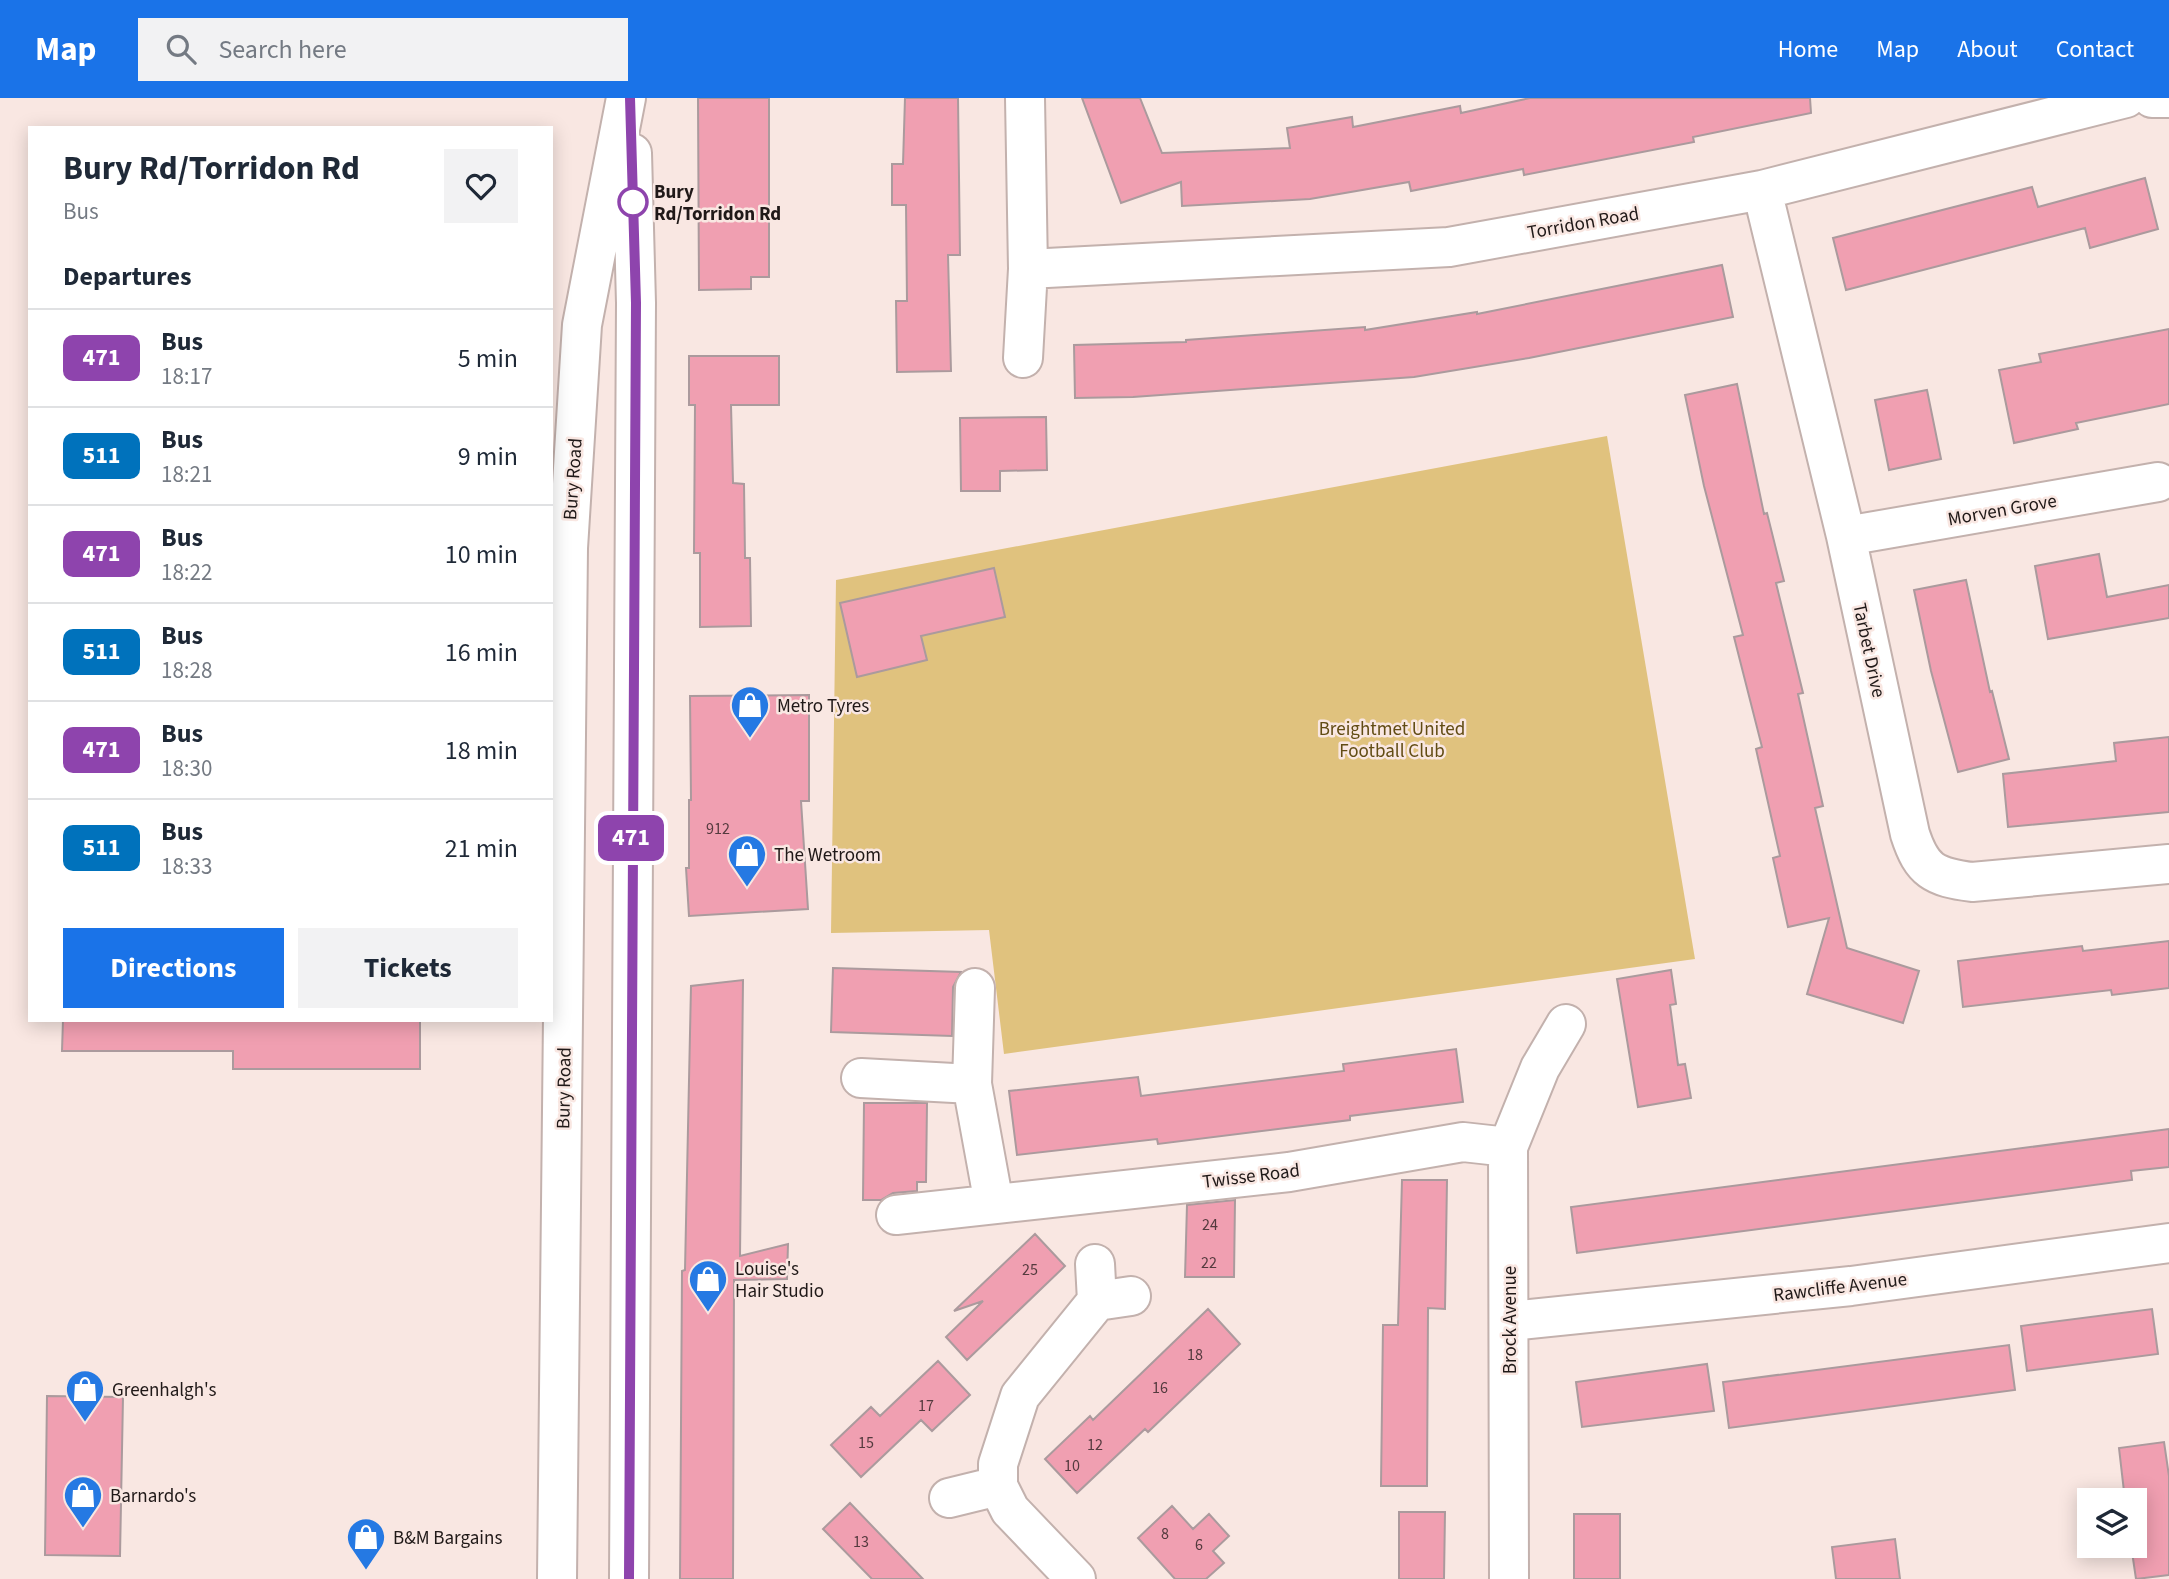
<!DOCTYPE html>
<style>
:root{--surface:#fff;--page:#f2f2f3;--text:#1f2937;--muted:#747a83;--line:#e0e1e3;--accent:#1a73e8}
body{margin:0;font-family:"Source Sans 3",sans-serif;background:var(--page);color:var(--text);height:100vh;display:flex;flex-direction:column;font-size:26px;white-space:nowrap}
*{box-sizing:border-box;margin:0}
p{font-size:23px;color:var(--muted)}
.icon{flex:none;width:38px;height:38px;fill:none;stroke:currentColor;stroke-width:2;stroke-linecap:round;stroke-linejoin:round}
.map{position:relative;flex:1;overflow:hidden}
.sheet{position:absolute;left:28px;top:28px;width:525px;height:896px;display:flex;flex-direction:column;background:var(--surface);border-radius:0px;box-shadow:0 4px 18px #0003}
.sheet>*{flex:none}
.badge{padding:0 14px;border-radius:10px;font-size:24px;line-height:46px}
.buttons{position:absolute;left:2077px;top:1390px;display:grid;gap:14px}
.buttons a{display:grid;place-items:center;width:70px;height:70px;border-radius:0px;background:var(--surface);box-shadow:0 4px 18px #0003;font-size:35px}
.map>.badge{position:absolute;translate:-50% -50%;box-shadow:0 0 0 4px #fff}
h2{padding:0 35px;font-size:26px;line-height:63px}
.round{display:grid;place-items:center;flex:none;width:74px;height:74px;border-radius:0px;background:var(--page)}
.headline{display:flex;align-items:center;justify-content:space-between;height:119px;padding:0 35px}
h1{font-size:33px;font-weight:700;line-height:52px}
.cta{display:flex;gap:14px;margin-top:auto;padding:14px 35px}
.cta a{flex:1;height:80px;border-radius:0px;background:var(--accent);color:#fff;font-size:28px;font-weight:700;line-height:80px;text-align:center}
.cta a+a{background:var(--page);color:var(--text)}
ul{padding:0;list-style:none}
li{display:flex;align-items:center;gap:21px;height:98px;padding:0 35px;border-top:2px solid var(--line)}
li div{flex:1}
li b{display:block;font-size:26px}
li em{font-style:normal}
li .badge{min-width:77px;font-weight:700;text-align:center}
header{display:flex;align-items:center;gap:42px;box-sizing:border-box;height:98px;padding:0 35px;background:var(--accent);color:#fff}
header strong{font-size:33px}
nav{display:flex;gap:38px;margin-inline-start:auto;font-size:24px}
.search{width:490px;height:63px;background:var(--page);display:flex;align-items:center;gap:18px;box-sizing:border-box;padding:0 24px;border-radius:0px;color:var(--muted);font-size:26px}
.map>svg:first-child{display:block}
.green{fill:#e0c27e}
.building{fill:#f09fb1;stroke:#ab9a9d;stroke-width:2}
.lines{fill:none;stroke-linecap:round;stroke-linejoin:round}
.street-casing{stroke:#c3b1ad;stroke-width:42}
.highway-casing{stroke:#c3b1ad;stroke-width:42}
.street{stroke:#fff;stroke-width:38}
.highway{stroke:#fff;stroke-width:38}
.line-casing{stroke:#fff;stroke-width:16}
.line{stroke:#8e44ad;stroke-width:10}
.stop-dot{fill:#fff;stroke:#8e44ad;stroke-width:3.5}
.labels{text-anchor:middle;stroke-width:5;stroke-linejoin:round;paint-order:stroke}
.number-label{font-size:16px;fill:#543a3e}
.stop-label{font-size:19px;font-weight:bold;fill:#201918;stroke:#f9e7e2;text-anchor:start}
.street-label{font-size:19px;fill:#201918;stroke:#f9e7e2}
.poi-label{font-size:19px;fill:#201918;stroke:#f9e7e2;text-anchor:start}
.park-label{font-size:19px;fill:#624c14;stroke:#f9e7e2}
</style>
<header>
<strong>Map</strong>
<div class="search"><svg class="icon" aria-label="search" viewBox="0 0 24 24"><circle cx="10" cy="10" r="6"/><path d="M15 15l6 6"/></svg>Search here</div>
<nav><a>Home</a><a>Map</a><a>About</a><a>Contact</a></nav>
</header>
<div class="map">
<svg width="2169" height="1481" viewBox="0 0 2169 1481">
<rect width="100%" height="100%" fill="#f9e7e2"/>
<!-- green -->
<path class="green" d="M1607,338L1695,861L1004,956L989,832L831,835L836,482Z"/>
<!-- building -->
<path class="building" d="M698,0H769V179H751V191L699,192Z
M905,0H958L960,157H948L951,273L897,274L896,203H907L906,107H892V66H903Z
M1082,0H1140L1162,55L1290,50L1287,30L1352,19L1353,29L1460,8L1461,15L1530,0H1810L1811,15L1693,39L1694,44L1524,77L1523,71L1411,93L1409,84L1310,101L1182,108L1181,84L1121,105Z
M2145,80L2158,131L2090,150L2085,130L1846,192L1833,140L2032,89L2038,109Z
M1722,167L1733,219L1529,260L1414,279L1133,299L1075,300L1074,247L1186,244V242L1365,229V232L1477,214V216Z
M2169,231V306L2076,325L2078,331L2014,345L1999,272L2041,264L2039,256Z
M689,258H779V307H731L733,385L744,386L745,460H750L751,528L700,529V455H694L695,307H689Z
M1737,286L1764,416L1767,415L1784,483L1776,485L1803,595L1798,596L1823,708L1815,710L1847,850L1919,873L1903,925L1807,896L1829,820L1788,829L1773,760L1780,758L1756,651L1762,649L1734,539L1743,537L1704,388L1685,297Z
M1927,292L1941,361L1889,372L1875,302Z
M1046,319L1047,372L1000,373V393H961L960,320Z
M2099,456L2107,499L2169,487V520L2048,541L2035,468Z
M994,470L1005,519L921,538L927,562L857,579L840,505Z
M1966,482L1990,594L1992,593L2009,661L1958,674L1931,573L1914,492Z
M809,597V703H801L808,811L689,818L686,770H689V702H691L690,598Z
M2169,639V714L2008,729L2003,676L2116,663L2114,645Z
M2169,843V890L2112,897L2111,892L1963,909L1958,863L2082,848L2083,853Z
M833,870L961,874L953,889L952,938L831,934Z
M1671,872L1676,906L1670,907L1678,967L1685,966L1691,1000L1638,1009L1617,881Z
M743,882L740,1158L788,1146L787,1181L734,1182L733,1481H680L682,1173L685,1172L691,888Z
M63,922H420V971H233V953H62Z
M1456,951L1463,1004L1350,1018V1022L1158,1046L1157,1041L1017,1057L1009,993L1138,979L1141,998L1344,973L1343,966Z
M864,1005H927L926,1084H917V1093L893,1095L881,1102H863Z
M2169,1031V1069L2131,1073L2132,1082L1577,1155L1571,1109Z
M1402,1082H1447L1445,1211L1428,1210L1427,1388H1381L1383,1227H1398Z
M1235,1102L1234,1179H1185L1187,1107Z
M1035,1136L1065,1168L967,1262L946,1239L983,1203L954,1213Z
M1208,1211L1240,1246L1148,1334L1145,1331L1077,1395L1045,1361L1090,1318L1093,1322Z
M2152,1211L2158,1256L2027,1273L2021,1228Z
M2009,1247L2015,1292L1729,1330L1723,1284Z
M938,1263L970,1297L932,1333L921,1322L861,1379L831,1347L871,1309L880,1318Z
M1707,1266L1714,1313L1582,1329L1576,1284Z
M47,1298L123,1299L120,1458L45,1457Z
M2164,1344L2169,1378V1477L2136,1481L2131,1447H2135V1402H2125L2119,1350Z
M850,1405L923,1481H872L823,1431Z
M1172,1408L1193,1431L1209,1416L1229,1438L1213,1453L1224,1465L1206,1481H1175L1138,1440Z
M1399,1414H1445L1444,1481H1399Z
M1574,1416H1620V1481H1574Z
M1895,1441L1900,1481H1836L1832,1449Z"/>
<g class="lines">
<!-- street casing -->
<g class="street-casing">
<path id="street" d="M2152,0H2169
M1762,92L1846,438L1910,736C1922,773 1934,779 1972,784L2169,766
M1028,171L1449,149L1762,92L2126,0
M1023,260L1028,171L1025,0
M1846,438L2158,384
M975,890L972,986L994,1106
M861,980L972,986
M896,1117L1289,1074L1463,1044L1508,1049
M1095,1166L1097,1203
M1510,1223L1851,1188L2169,1145
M949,1400L998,1388
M1076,1481L1010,1412L998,1388V1366L1020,1298L1097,1203L1131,1198
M1509,1481L1508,1049L1540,970L1566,926"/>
</g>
<!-- highway casing -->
<g class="highway-casing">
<path id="highway" d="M557,1481L568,450L582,227L626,0
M629,1481L636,205L632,55"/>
</g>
<!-- street -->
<use href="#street" class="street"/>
<!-- highway -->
<use href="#highway" class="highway"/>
</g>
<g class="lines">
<!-- line casing -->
<g class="line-casing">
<path id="line" d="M629,1481L636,205L630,0"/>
</g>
<!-- line -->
<use href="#line" class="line"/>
</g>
<!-- icons -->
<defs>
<g id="shop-pin" transform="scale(2.0125)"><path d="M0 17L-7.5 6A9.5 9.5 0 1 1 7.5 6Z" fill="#2579e3" stroke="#f9e7e2"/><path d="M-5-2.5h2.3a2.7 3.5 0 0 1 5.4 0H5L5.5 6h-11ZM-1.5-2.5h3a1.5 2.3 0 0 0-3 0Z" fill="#fff"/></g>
</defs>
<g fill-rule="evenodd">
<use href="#shop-pin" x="750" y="607"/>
<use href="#shop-pin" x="747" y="756"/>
<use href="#shop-pin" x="708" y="1181"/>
<use href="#shop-pin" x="85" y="1291"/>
<use href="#shop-pin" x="83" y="1397"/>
<use href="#shop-pin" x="366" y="1439"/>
</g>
<!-- markers -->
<circle class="stop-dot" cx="633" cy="104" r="14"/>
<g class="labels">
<!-- number labels -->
<g class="number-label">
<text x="718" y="736">912</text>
<text x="1210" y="1132">24</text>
<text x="1209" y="1170">22</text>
<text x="1030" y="1177">25</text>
<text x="1195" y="1262">18</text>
<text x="1160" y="1295">16</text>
<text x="926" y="1313">17</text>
<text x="866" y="1350">15</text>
<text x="1095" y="1352">12</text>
<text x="1072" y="1373">10</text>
<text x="1165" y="1441">8</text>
<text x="861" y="1449">13</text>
<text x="1199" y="1452">6</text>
</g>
<!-- stop labels -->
<g class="stop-label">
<text x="654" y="100">Bury<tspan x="654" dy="22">Rd/Torridon Rd</tspan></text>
</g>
<!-- street labels -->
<g class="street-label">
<text transform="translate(1583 124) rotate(-10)" y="7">Torridon Road</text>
<text transform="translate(572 381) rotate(-86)" y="7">Bury Road</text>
<text transform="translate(2002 411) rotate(-10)" y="7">Morven Grove</text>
<text transform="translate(1870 552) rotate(78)" y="7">Tarbet Drive</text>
<text transform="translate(563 990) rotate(-89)" y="7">Bury Road</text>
<text transform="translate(1251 1077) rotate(-7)" y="7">Twisse Road</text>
<text transform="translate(1840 1188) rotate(-7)" y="7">Rawcliffe Avenue</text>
<text transform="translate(1509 1222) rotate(-90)" y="7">Brock Avenue</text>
</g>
<!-- poi labels -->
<g class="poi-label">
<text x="777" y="614">Metro Tyres</text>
<text x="774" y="763">The Wetroom</text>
<text x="735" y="1177">Louise's<tspan x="735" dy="22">Hair Studio</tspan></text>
<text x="112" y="1298">Greenhalgh's</text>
<text x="110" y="1404">Barnardo's</text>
<text x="393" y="1446">B&amp;M Bargains</text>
</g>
<!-- park labels -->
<g class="park-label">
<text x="1392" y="637">Breightmet United<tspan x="1392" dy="22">Football Club</tspan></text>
</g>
</g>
</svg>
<div class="buttons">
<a><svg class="icon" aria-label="layers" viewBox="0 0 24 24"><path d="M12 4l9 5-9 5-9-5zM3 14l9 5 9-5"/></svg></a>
</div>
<b class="badge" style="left:631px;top:740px;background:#8e44ad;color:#fff">471</b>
<section class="sheet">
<div class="headline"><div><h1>Bury Rd/Torridon Rd</h1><p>Bus</p></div><a class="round"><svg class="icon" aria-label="heart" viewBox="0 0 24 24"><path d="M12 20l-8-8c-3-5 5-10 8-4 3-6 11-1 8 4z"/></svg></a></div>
<h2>Departures</h2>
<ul>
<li><span class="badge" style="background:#8e44ad;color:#fff">471</span><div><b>Bus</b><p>18:17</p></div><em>5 min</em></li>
<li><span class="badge" style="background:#0072bc;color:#fff">511</span><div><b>Bus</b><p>18:21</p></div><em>9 min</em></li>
<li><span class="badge" style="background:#8e44ad;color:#fff">471</span><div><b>Bus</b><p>18:22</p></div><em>10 min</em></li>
<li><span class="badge" style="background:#0072bc;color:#fff">511</span><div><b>Bus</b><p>18:28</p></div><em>16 min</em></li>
<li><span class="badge" style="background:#8e44ad;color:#fff">471</span><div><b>Bus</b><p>18:30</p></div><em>18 min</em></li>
<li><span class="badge" style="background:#0072bc;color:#fff">511</span><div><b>Bus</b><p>18:33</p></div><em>21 min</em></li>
</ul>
<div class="cta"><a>Directions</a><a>Tickets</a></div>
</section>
</div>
